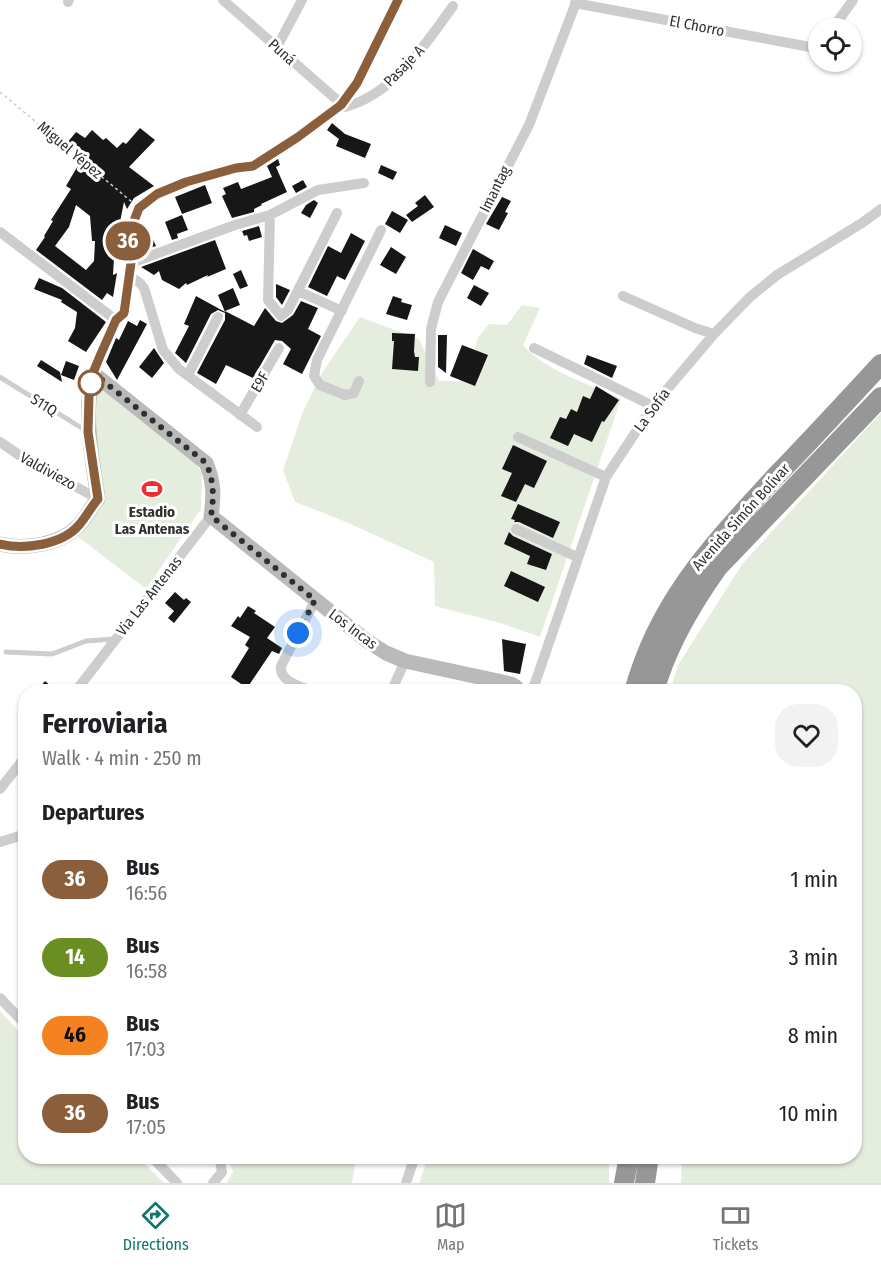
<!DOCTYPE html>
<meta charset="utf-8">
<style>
:root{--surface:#fff;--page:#f2f2f2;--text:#202124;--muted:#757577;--line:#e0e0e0;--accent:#0f766e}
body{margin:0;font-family:"Fira Sans Condensed",sans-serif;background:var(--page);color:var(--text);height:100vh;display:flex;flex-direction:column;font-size:22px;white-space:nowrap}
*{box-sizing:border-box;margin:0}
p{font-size:20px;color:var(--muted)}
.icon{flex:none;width:33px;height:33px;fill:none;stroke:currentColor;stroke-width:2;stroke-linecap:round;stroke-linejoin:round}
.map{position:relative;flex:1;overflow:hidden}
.details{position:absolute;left:18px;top:684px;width:844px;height:480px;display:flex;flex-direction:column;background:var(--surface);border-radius:24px;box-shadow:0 2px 4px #0004}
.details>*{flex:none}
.badge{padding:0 12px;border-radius:20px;font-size:21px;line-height:39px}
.buttons{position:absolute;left:808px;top:18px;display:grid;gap:12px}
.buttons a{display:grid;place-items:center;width:54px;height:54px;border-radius:50%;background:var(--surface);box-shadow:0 2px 4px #0004;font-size:30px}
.you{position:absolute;width:30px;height:30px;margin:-15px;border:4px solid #fff;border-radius:50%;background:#1a73e8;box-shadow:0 0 0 9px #1a73e833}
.map>.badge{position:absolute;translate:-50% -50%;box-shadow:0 0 0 3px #fff}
h2{padding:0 24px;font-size:22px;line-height:54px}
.round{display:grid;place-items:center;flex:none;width:63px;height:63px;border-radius:24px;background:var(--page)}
.headline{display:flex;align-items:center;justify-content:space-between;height:102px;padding:0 24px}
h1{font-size:28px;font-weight:700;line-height:45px}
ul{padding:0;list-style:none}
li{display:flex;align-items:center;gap:18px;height:78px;padding:0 24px}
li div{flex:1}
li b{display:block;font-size:22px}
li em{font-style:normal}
li .badge{min-width:66px;font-weight:700;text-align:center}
.menu{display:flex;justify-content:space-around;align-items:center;height:84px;border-top:2px solid var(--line);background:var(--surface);font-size:16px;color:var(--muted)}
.menu a{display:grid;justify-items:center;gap:3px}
.menu .selected{color:var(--accent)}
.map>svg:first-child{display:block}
.green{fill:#e5eede}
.building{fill:#171717;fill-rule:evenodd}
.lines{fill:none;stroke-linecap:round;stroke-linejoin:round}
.path{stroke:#cdcdcd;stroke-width:1.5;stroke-dasharray:3 3;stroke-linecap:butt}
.lane{stroke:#cdcdcd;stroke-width:5}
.street{stroke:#cdcdcd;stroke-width:10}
.secondary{stroke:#bababa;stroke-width:15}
.highway{stroke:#979797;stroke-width:20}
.line-casing{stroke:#fff;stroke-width:14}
.line{stroke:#8b5e3c;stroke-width:9}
.walk{stroke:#303030;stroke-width:6;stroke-dasharray:0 10.8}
.stop-dot{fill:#fff;stroke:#8b5e3c;stroke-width:3}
.labels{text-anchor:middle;stroke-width:6;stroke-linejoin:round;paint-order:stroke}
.street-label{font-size:15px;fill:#303030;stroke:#fff}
.poi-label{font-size:15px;font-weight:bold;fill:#303030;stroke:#fff}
</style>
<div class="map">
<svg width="881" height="1183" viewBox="0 0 881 1183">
<rect width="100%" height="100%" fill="#fff"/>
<!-- green -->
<path class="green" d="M522,305L540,308L523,345C544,370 591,385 621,399L540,637L500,623L435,606L434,562L346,522L295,502L283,470L302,414L320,376L360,317L419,339L439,381H463L479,336L489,324L507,325Z
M102,387L192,458L202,473L201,509L146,589L76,535L87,522L95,391Z
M881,413V1183H681L682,1157L855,1156V692L670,691L678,665L743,563Z
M0,1011L25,1038L26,1156L138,1157L164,1183H0Z
M228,1157V1156L356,1157L352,1183H227L233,1172Z
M428,1157H609V1183H419Z"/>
<!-- building -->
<path class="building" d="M332,123L345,134L371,144L365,158L336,146L339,139L327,130Z
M140,128L155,140L129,167L154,186L134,198L127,209L124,202L116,242H115L113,275L117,273L113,297L107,293L102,300L36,250L45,237L44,236L53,221L51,220L71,189L66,186L83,157L67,143L76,132L85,138L92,130L103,140L106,138L117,148L123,142L126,144ZM76,205L90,216L92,241H95L94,261L86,270L55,246L69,227Z
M278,159L280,165L276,167L287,192L261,204L262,205L254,209V212L232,218L222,196L226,194L223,188L238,182L241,189L272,177L267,166Z
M381,165L397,172L393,180L378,173Z
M303,180L307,187L296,193L292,186Z
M205,185L212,203L182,214L175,197Z
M425,195L434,207L412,222L406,215L418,206L415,203Z
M502,197L511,201L505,212L508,213L499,230L486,224Z
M314,200L318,203L310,218L301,213L306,205Z
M392,211L408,220L400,233L385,224Z
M182,215L188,230L177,234L178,238L172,240L165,222Z
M445,225L462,233L456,246L439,238Z
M147,226L156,246L144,250L137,234L139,228Z
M259,226L262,237L249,241L247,235L244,236L242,231Z
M351,233L365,241L345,280L337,276L327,296L308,287L328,246L341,253Z
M215,240L226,269L207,277L208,275L187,285L186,283L179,289L162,280L159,271L154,275L141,267Z
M391,247L406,257L396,274L380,265Z
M473,249L494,261L489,270L481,266L473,280L461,273Z
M241,270L248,286L240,289L233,274Z
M39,278L62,288L106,322L86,352L68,341L75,328L77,312L61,302L62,300L34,289Z
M276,284L290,290L282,305L276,297Z
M474,285L489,293L481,306L467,298Z
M233,288L240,305L225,311L254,326L265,308L276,321L282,323L293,315L301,301L318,308L308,329L321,336L302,374L283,364L291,349L282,341L275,340L253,378L226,365L216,384L197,373L225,320V313L218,310L211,314L186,363L175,353L189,326L184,324L196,296L225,312L218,295Z
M393,296L402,299L401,302L412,305L407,320L386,314Z
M140,320L147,324L117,380L106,362L116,338L119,340L128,321L137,326Z
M392,333L415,334L414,351L415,357H419L418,371L392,369L394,341H392Z
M438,335H447L446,373L438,367Z
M462,345L488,355L475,386L450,376Z
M154,348L164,363L152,378L139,367Z
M587,355L617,366L612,378L584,364Z
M41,360L60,372L62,382L37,366Z
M66,361L79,366L74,380L61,375Z
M596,386L619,400L604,422L602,421L592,442L574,434L568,446L550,438L560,417L566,419L571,409L577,412L583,396L590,399Z
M513,445L547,461L534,488L525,484L516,502L501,496L512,473L502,469Z
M518,504L560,522L553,538L519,522H514L515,520L511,519Z
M509,532L513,536L552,554L546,570L527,564L530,556L504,544Z
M511,571L545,587L538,602L504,586Z
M175,592L184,600L186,598L191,602L174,623L168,618L174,611L165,603Z
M248,606L256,611L254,613L275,627L267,638L282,648L279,654L272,651L247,688L231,677L249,648L245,645L250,637L231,626L238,616L240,618Z
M502,639L526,644L520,674L504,671Z
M45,681L52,687L48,692H36Z"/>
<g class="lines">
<!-- path -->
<path class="path" d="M0,92L132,202"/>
<!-- lane -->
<path class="lane" d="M0,377L88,432
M6,652L52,654L86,641L115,639"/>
<!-- street -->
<path class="street" d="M223,0L345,107C395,93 424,46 453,6
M68,2L69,0
M575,3L810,47L819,46
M833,28L853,0
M277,47L302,0
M270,215L268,300L281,316L288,310L337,213
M0,232L116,320
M131,263L235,225L270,215L318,190L364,183
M130,276L140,283L144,288L163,350L179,369L257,427
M298,291L342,311
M623,296L695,328L714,334
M534,348L653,406
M93,373L116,320L124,313L131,263L128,236L139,208L157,194L186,182L236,168L253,166L298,137L341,105L356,83L398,0
M188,375L218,317
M359,381L354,393L345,395L320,385L314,376L317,360L381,230
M430,382L431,329L438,302L529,125L577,0
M240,415L279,348
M518,437L606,477
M0,442L19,455L98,499
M516,529L577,557
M75,692L211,516
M313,692C301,686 279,682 281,666L315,601
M391,692L405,661
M532,692L606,477L653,406L714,334L750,297L777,275L862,223L881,209
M0,789L26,756
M0,842L26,834
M0,998L26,1025
M151,1156L177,1183
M213,1183L222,1172L219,1156
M406,1183L415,1156"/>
<!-- secondary -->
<path class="secondary" d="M0,544C24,550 61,545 79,525C86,517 91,507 98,499C92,457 83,415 93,373L206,463C214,481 214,496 211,516L367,641L386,653L405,661L511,684L516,687L517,692"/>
<!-- highway -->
<path class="highway" d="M634,692C659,600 713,545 775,477C811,440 846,402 881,364
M654,692C666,647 691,605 718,567L881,397
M624,1183L629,1156
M645,1183L649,1156"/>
</g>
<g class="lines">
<!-- line casing -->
<g class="line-casing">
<path id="line" d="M0,544C24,550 62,545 79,525C86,517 91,507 98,499L88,432L89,396L93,373L100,356L116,320L124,313L131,263L128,236L139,208L157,194L186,182L236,168L253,166L298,137L341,105L357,83L398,0"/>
</g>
<!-- line -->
<use href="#line" class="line"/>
<!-- walk -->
<path class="walk" d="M91,383L93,373L206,463C214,481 214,496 211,516L315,600L298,633"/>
</g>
<!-- icons -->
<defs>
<g id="stadium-bare" transform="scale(1.62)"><path d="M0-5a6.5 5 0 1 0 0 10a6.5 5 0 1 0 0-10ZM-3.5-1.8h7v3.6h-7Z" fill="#ec2f2e" stroke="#fff" stroke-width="2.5" paint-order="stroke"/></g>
</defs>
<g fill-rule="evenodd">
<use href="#stadium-bare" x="152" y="489"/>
</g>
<!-- markers -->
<circle class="stop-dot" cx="91" cy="383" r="12"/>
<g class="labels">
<!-- street labels -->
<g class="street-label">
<text transform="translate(697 26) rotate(11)" y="5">El Chorro</text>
<text transform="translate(282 52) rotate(42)" y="5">Puná</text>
<text transform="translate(404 66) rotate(-46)" y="5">Pasaje A</text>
<text transform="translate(70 150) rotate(40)" y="5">Miguel Yépez</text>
<text transform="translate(495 189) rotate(-63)" y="5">Imantag</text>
<text transform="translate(260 382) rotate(-60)" y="5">E9F</text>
<text transform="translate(44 405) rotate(32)" y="5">S11Q</text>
<text transform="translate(652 410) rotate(-54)" y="5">La Sofía</text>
<text transform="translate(48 471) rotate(29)" y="5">Valdiviezo</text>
<text transform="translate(741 517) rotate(-48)" y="5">Avenida Simón Bolívar</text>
<text transform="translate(149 596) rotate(-52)" y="5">Via Las Antenas</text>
<text transform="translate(353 629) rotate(37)" y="5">Los Incas</text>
</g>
<!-- poi labels -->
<g class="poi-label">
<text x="152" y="517">Estadio<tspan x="152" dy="17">Las Antenas</tspan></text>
</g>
</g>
</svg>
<div class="buttons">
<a><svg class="icon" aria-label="locate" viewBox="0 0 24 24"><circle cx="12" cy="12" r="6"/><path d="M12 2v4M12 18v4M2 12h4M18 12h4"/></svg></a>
</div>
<div class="you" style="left:298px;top:633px"></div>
<b class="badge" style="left:128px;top:241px;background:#8b5e3c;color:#fff">36</b>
<section class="details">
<div class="headline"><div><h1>Ferroviaria</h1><p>Walk · 4 min · 250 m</p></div><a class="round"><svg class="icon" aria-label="heart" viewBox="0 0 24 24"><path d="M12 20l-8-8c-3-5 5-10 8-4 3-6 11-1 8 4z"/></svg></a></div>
<h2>Departures</h2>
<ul>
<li><span class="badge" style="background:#8b5e3c;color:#fff">36</span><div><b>Bus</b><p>16:56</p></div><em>1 min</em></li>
<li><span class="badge" style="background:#6b8e23;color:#fff">14</span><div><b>Bus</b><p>16:58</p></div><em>3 min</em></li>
<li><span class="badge" style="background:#f58220;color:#111">46</span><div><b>Bus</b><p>17:03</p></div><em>8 min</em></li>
<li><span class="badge" style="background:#8b5e3c;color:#fff">36</span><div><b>Bus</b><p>17:05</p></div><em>10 min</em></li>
</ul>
</section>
</div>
<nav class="menu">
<a class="selected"><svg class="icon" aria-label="directions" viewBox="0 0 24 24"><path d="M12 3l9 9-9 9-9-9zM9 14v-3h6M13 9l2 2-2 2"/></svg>Directions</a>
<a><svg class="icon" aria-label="map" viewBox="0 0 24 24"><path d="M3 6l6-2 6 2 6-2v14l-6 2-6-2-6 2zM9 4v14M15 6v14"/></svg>Map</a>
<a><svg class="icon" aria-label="tickets" viewBox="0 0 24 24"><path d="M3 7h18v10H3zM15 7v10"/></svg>Tickets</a>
</nav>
